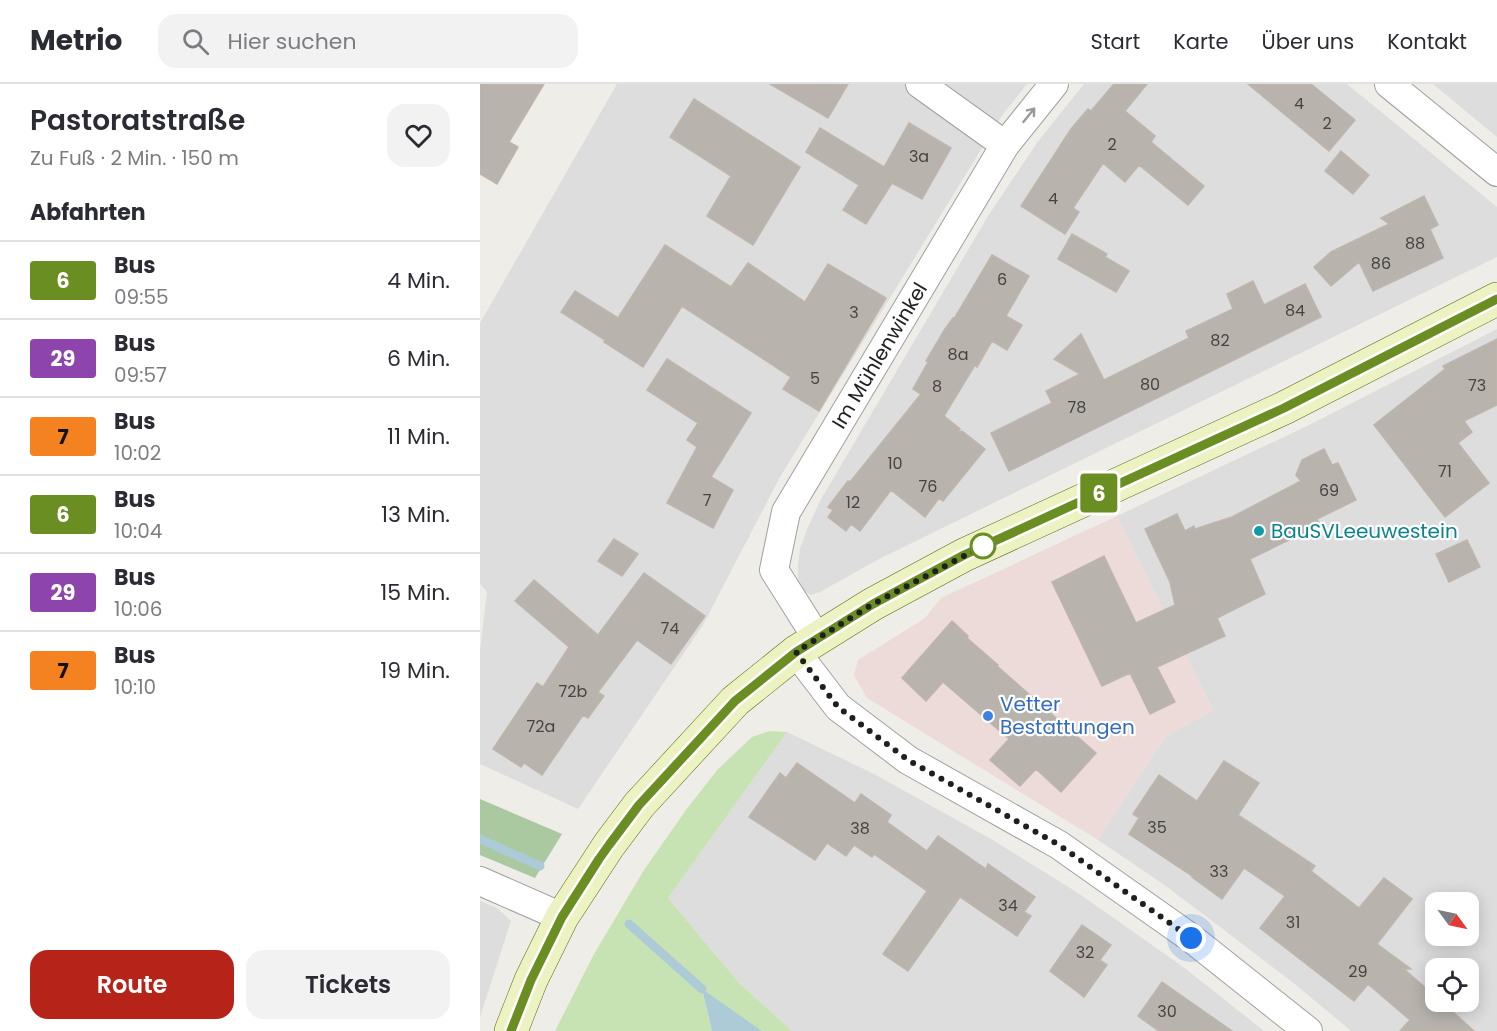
<!DOCTYPE html>
<html lang="de">
<meta charset="utf-8">
<style>
:root{--surface:#fff;--page:#f2f2f3;--text:#2b2b33;--muted:#7c7c81;--line:#e1e1e2;--accent:#b62419}
body{margin:0;font-family:Poppins,sans-serif;background:var(--page);color:var(--text);height:100vh;display:flex;flex-direction:column;font-size:22px;white-space:nowrap}
*{box-sizing:border-box;margin:0}
p{font-size:20px;color:var(--muted)}
.icon{flex:none;width:33px;height:33px;fill:none;stroke:currentColor;stroke-width:2;stroke-linecap:round;stroke-linejoin:round}
.map{position:relative;flex:1;overflow:hidden}
.drawer{display:flex;flex-direction:column;background:var(--surface);width:480px}
.drawer>*{flex:none}
.badge{padding:0 12px;border-radius:4px;font-size:21px;line-height:39px}
.needle{width:39px;rotate:123deg}
.tools{position:absolute;left:945px;top:808px;display:grid;gap:12px}
.tools a{display:grid;place-items:center;width:54px;height:54px;border-radius:12px;background:var(--surface);box-shadow:0 3px 15px #0003;font-size:30px}
.you{position:absolute;width:30px;height:30px;margin:-15px;border:4px solid #fff;border-radius:50%;background:#1a73e8;box-shadow:0 0 0 9px #1a73e833}
.map>.badge{position:absolute;translate:-50% -50%;box-shadow:0 0 0 3px #fff}
h2{padding:0 30px;font-size:22px;line-height:54px}
.round{display:grid;place-items:center;flex:none;width:63px;height:63px;border-radius:18px;background:var(--page)}
.headline{display:flex;align-items:center;justify-content:space-between;height:102px;padding:0 30px}
h1{font-size:28px;font-weight:600;line-height:45px}
.primary-button{display:flex;gap:12px;margin-top:auto;padding:12px 30px}
.primary-button a{flex:1;height:69px;border-radius:18px;background:var(--accent);color:#fff;font-size:24px;font-weight:600;line-height:69px;text-align:center}
.primary-button a+a{background:var(--page);color:var(--text)}
ul{padding:0;list-style:none}
li{display:flex;align-items:center;gap:18px;height:78px;padding:0 30px;border-top:2px solid var(--line)}
li div{flex:1}
li b{display:block;font-size:22px}
li em{font-style:normal}
li .badge{min-width:66px;font-weight:700;text-align:center}
header{display:flex;align-items:center;gap:36px;box-sizing:border-box;height:84px;padding:0 30px;background:var(--surface);border-bottom:2px solid var(--line)}
header strong{font-size:28px}
nav{display:flex;gap:33px;margin-inline-start:auto;font-size:21px}
.search{width:420px;height:54px;background:var(--page);display:flex;align-items:center;gap:15px;box-sizing:border-box;padding:0 21px;border-radius:18px;color:var(--muted);font-size:22px}
main{display:flex;flex:1;min-height:0}
.map>svg:first-child{display:block}
.residential{fill:#ddd;fill-rule:evenodd}
.commercial{fill:#eddbd9}
.grass{fill:#c7e2b3}
.forest{fill:#aac9a1}
.water{fill:#adcad7}
.lines{fill:none;stroke-linecap:round;stroke-linejoin:round}
.stream{stroke:#adcad7;stroke-width:9}
.building{fill:#b8b3ad;stroke:#bfb5ab;stroke-width:1.5}
.street-casing{stroke:#a0a0a0;stroke-width:30}
.secondary-casing{stroke:#5a6a13;stroke-width:34}
.street{stroke:#fff;stroke-width:28}
.secondary{stroke:#ecf2c2;stroke-width:33}
.oneway{stroke:#9a9a9a}
.line-casing{stroke:#fff;stroke-width:14}
.line{stroke:#6b8e23;stroke-width:9}
.walk{stroke:#1f1f1f;stroke-width:6;stroke-dasharray:0 10.8}
.culture-dot{fill:#0f9aa8;stroke:#fff;stroke-width:2}
.stop-dot{fill:#fff;stroke:#6b8e23;stroke-width:3}
.shop-dot{fill:#3f7fe0;stroke:#fff;stroke-width:2}
.labels{text-anchor:middle;stroke-width:4.5;stroke-linejoin:round;paint-order:stroke}
.number-label{font-size:16px;fill:#454442}
.street-label{font-size:20px;fill:#1f1f1f;stroke:#fff}
.culture-label{font-size:20px;fill:#0d838f;stroke:#fff;text-anchor:start}
.shop-label{font-size:20px;fill:#366cbe;stroke:#fff;text-anchor:start}
</style>
<header>
<strong>Metrio</strong>
<div class="search"><svg class="icon" aria-label="search" viewBox="0 0 24 24"><circle cx="10" cy="10" r="6"/><path d="M15 15l6 6"/></svg>Hier suchen</div>
<nav><a>Start</a><a>Karte</a><a>Über uns</a><a>Kontakt</a></nav>
</header>
<main>
<section class="drawer">
<div class="headline"><div><h1>Pastoratstraße</h1><p>Zu Fuß · 2 Min. · 150 m</p></div><a class="round"><svg class="icon" aria-label="heart" viewBox="0 0 24 24"><path d="M12 20l-8-8c-3-5 5-10 8-4 3-6 11-1 8 4z"/></svg></a></div>
<h2>Abfahrten</h2>
<ul>
<li><span class="badge" style="background:#6b8e23;color:#fff">6</span><div><b>Bus</b><p>09:55</p></div><em>4 Min.</em></li>
<li><span class="badge" style="background:#8e44ad;color:#fff">29</span><div><b>Bus</b><p>09:57</p></div><em>6 Min.</em></li>
<li><span class="badge" style="background:#f58220;color:#111">7</span><div><b>Bus</b><p>10:02</p></div><em>11 Min.</em></li>
<li><span class="badge" style="background:#6b8e23;color:#fff">6</span><div><b>Bus</b><p>10:04</p></div><em>13 Min.</em></li>
<li><span class="badge" style="background:#8e44ad;color:#fff">29</span><div><b>Bus</b><p>10:06</p></div><em>15 Min.</em></li>
<li><span class="badge" style="background:#f58220;color:#111">7</span><div><b>Bus</b><p>10:10</p></div><em>19 Min.</em></li>
</ul>
<div class="primary-button"><a>Route</a><a>Tickets</a></div>
</section>
<div class="map">
<svg width="1017" height="947" viewBox="0 0 1017 947">
<rect width="100%" height="100%" fill="#efede7"/>
<!-- residential -->
<path class="residential" d="M137,0H547L521,33L300,393L223,541L98,725L0,680V566L7,508L0,500V239Z
M604,0H867L1017,123V173L399,475L340,508L331,511L322,506L318,495V481L320,465L328,443L340,417L508,132L559,56Z
M953,0H1017V53Z
M1017,245V947H871L816,901L752,852L683,800L618,756L685,653L733,626L637,432L829,341ZM956,819H988V852H956ZM956,885H988V918H956Z
M307,648L394,690L511,755L598,809L702,882L784,947H312L259,899L188,814Z
M0,817L17,824L31,837L0,933Z"/>
<!-- commercial -->
<path class="commercial" d="M637,432L733,626L685,653L618,756L387,614L374,591L378,576L445,534L461,514Z"/>
<!-- grass -->
<path class="grass" d="M290,647L307,648L188,814L259,899L312,947H282L222,906L232,947H75L114,870L164,786L206,726L238,685L272,653Z"/>
<!-- forest -->
<path class="forest" d="M0,715L82,750L55,794L0,771Z"/>
<!-- water -->
<path class="water" d="M222,905L282,947H232Z"/>
<g class="lines">
<!-- stream -->
<path class="stream" d="M0,755L60,782
M149,840L222,905"/>
</g>
<!-- building -->
<path class="building" d="M0,0H64L29,58L38,63L17,100L0,90Z
M290,0H368L348,34Z
M634,0H667L645,27L675,52L671,58L724,102L708,121L659,81L645,98L623,79L593,124L599,128L585,150L541,122L591,45L608,25L611,27Z
M768,0H831L875,36L849,67Z
M214,15L320,83L273,161L227,132L251,92L190,53Z
M429,39L471,64L442,115L412,99L386,140L363,126L379,101L326,68L340,44L404,83Z
M861,67L889,91L873,110L845,87Z
M944,112L958,141L950,145L963,174L893,207L879,178L851,202L834,183L851,168L909,140L901,134Z
M592,150L627,170L625,173L649,187L636,208L578,175Z
M185,161L251,203L268,179L325,218L348,180L406,214L339,327L303,305L311,293L202,222L163,283L124,258L125,256L81,228L95,207L138,234Z
M512,171L549,192L526,232L542,241L527,266L512,257L497,283L495,281L464,332L480,345L477,349L482,347L505,365L463,417L459,414L445,433L411,406L380,447L371,440L366,447L348,433L353,426L348,423L368,397L370,398L441,310L433,305L448,278L446,277L465,245L473,234L474,235Z
M773,197L784,221L825,200L841,233L529,387L511,349L572,319L566,307L600,290L574,275L601,250L624,296L709,254L706,247L753,225L747,210Z
M1017,255V321L984,337L992,348L978,359L1009,399L965,433L894,341L965,285L963,282Z
M187,275L271,329L231,393L253,406L233,444L187,419L217,363L207,356L218,339L167,306Z
M844,365L852,381L858,379L876,416L837,435L840,441L770,475L785,510L737,534L745,552L677,583L695,618L670,630L650,589L622,602L572,498L624,472L656,539L695,521L690,498L665,445L697,430L705,447L714,442L715,445L752,433L821,397L816,391L822,376Z
M134,455L158,470L142,492L118,477Z
M987,456L1000,483L969,498L956,470Z
M164,489L225,532L191,580L157,556L118,608L124,612L108,634L103,631L62,691L44,679L41,683L13,665L57,599L63,603L89,563L35,517L54,496L118,551Z
M472,537L488,552L487,554L518,581L517,582L616,669L581,708L556,685L540,702L510,676L529,655L463,598L446,617L422,594Z
M744,677L779,699L758,731L835,782L831,787L879,824L904,794L932,815L897,860L931,885H924L956,913V918H962L994,947H920L930,936L888,900L874,917L780,844L805,812L764,784L742,815L712,793V792L649,750L659,734L653,730L679,691L717,717Z
M317,679L375,719L381,710L411,731L407,738L447,767L458,752L506,785L508,780L555,813L544,828L551,832L537,852L480,813L428,887L403,870L447,807L394,770L392,773L374,761L366,772L347,759L335,776L269,733L300,689L306,694Z
M602,841L631,861L620,876L627,881L604,913L570,887Z
M682,898L752,947H679L658,932Z"/>
<g class="lines">
<!-- street casing -->
<g class="street-casing">
<g id="street">
<path d="M440,0L525,61"/>
<path d="M909,0L1017,88"/>
<path id="s1" d="M337,554L294,486L306,428L525,61L574,0"/>
<path d="M316,568L358,623L428,676L579,761L711,854L828,947"/>
<path d="M0,797L82,833"/>
</g>
</g>
<!-- secondary casing -->
<g class="secondary-casing">
<path id="secondary" d="M31,947L51,896L82,833L129,761L159,721L255,617L316,568L393,520L484,471L804,324L1017,215"/>
</g>
<!-- street -->
<use href="#street" class="street"/>
<!-- secondary -->
<use href="#secondary" class="secondary"/>
</g>
<!-- one-way arrows -->
<defs><path id="oneway-shaft" d="M-6 0H5M1.5-3L5.5 0L1.5 3" fill="none" stroke-width="1.6" stroke-linecap="round" stroke-linejoin="round" transform="scale(1.5)"/></defs>
<use class="oneway" href="#oneway-shaft" transform="translate(549 31) rotate(-51)"/>
<g class="lines">
<!-- line casing -->
<g class="line-casing">
<path id="line" d="M31,947L51,896L82,833L119,775L129,761L159,721L255,617L316,568L393,520L484,471L804,324L1017,215"/>
</g>
<!-- line -->
<use href="#line" class="line"/>
<!-- walk -->
<path class="walk" d="M503,462L393,520L316,568L358,623L428,676L579,761L711,854"/>
</g>
<!-- markers -->
<circle class="culture-dot" cx="779" cy="447" r="6"/>
<circle class="stop-dot" cx="503" cy="462" r="12"/>
<circle class="shop-dot" cx="508" cy="632" r="6"/>
<g class="labels">
<!-- number labels -->
<g class="number-label">
<text x="819" y="25">4</text>
<text x="847" y="45">2</text>
<text x="632" y="66">2</text>
<text x="439" y="78">3a</text>
<text x="573" y="120">4</text>
<text x="935" y="165">88</text>
<text x="901" y="185">86</text>
<text x="522" y="201">6</text>
<text x="815" y="232">84</text>
<text x="374" y="234">3</text>
<text x="740" y="262">82</text>
<text x="478" y="276">8a</text>
<text x="335" y="300">5</text>
<text x="670" y="306">80</text>
<text x="997" y="307">73</text>
<text x="457" y="308">8</text>
<text x="597" y="329">78</text>
<text x="415" y="385">10</text>
<text x="965" y="393">71</text>
<text x="448" y="408">76</text>
<text x="849" y="412">69</text>
<text x="227" y="422">7</text>
<text x="373" y="424">12</text>
<text x="190" y="550">74</text>
<text x="93" y="613">72b</text>
<text x="61" y="648">72a</text>
<text x="677" y="749">35</text>
<text x="380" y="750">38</text>
<text x="739" y="793">33</text>
<text x="528" y="827">34</text>
<text x="813" y="844">31</text>
<text x="605" y="874">32</text>
<text x="878" y="893">29</text>
<text x="687" y="933">30</text>
</g>
<!-- street labels -->
<g class="street-label">
<text dy="7" stroke="none"><textPath href="#s1" startOffset="322">Im Mühlenwinkel</textPath></text>
</g>
<!-- culture labels -->
<g class="culture-label">
<text x="791" y="454">BauSVLeeuwestein</text>
</g>
<!-- shop labels -->
<g class="shop-label">
<text x="520" y="627">Vetter<tspan x="520" dy="23">Bestattungen</tspan></text>
</g>
</g>
</svg>
<div class="tools">
<a><svg class="needle" viewBox="-14 -14 28 28"><path d="M0-13l5 13h-10z" fill="#e53935"/><path d="M0 13l5-13h-10z" fill="#7c7c81"/></svg></a>
<a><svg class="icon" aria-label="locate" viewBox="0 0 24 24"><circle cx="12" cy="12" r="6"/><path d="M12 2v4M12 18v4M2 12h4M18 12h4"/></svg></a>
</div>
<div class="you" style="left:711px;top:854px"></div>
<b class="badge" style="left:619px;top:409px;background:#6b8e23;color:#fff">6</b>
</div>
</main>
